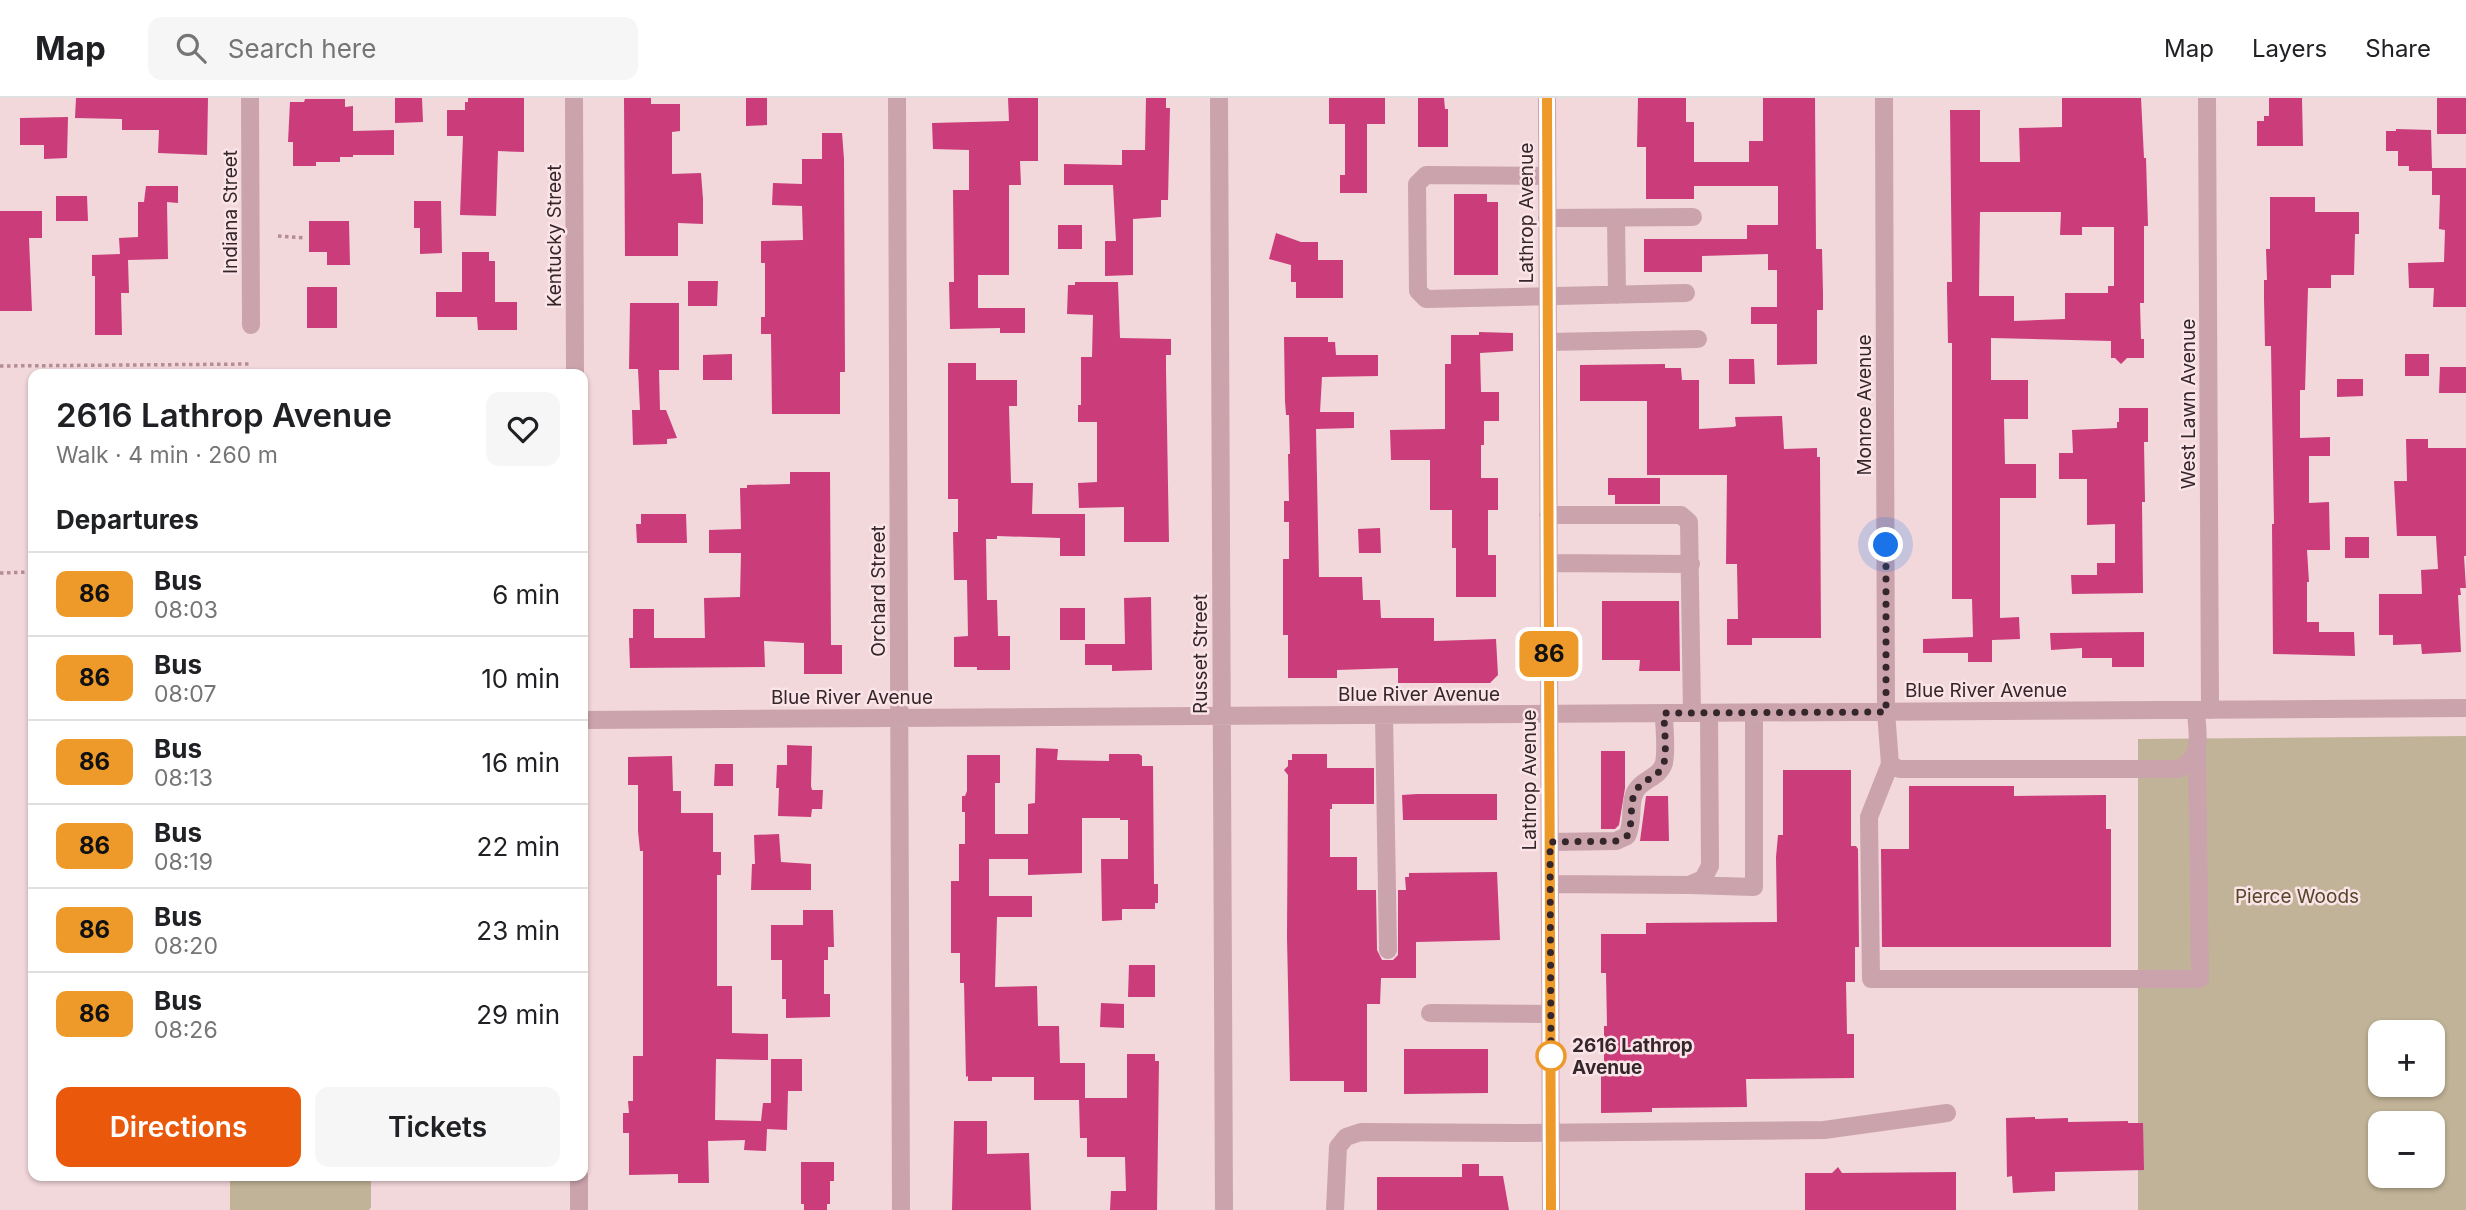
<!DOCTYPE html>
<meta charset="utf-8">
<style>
:root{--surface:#fff;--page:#f6f6f6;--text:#202124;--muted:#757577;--line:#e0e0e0;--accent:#ea580c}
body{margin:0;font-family:Inter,sans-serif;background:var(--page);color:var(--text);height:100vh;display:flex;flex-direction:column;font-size:26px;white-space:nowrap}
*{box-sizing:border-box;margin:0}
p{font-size:23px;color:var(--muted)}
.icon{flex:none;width:38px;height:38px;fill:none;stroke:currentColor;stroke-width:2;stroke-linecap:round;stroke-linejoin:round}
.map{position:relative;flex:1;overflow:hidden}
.details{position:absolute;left:28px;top:271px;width:560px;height:812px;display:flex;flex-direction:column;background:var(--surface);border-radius:14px;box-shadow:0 2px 5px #0004}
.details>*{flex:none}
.badge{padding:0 14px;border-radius:10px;font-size:24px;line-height:46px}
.fabs{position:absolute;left:2368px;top:922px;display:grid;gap:14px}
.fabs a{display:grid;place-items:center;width:77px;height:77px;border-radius:14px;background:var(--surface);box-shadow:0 2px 5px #0004;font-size:35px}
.you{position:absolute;width:35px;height:35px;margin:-18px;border:5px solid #fff;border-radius:50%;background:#1a73e8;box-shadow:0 0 0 10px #1a73e833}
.map>.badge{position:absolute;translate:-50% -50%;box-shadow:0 0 0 4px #fff}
h2{padding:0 28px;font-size:26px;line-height:63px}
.round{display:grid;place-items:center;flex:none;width:74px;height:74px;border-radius:14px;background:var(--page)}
.overview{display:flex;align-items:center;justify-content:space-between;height:119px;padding:0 28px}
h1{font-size:33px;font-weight:600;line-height:52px}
.primary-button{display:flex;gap:14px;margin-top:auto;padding:14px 28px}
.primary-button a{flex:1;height:80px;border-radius:14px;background:var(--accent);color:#fff;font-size:28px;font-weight:600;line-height:80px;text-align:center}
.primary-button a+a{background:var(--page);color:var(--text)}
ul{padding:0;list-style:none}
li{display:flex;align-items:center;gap:21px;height:84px;padding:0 28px;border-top:2px solid var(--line)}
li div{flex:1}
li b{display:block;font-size:26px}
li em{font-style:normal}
li .badge{min-width:77px;font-weight:700;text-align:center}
header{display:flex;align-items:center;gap:42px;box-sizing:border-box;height:98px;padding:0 35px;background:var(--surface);border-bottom:2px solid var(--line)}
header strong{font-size:33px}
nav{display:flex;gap:38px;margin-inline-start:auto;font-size:24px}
.search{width:490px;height:63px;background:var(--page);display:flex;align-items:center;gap:18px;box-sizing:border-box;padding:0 24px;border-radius:14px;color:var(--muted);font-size:26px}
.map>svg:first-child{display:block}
.green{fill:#c1b397;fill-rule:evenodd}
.building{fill:#cb3c7a;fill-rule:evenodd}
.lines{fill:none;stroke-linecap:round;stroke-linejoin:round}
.path{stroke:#b68d97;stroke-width:3.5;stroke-dasharray:3.5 3.5;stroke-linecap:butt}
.minor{stroke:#caa3ac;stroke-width:18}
.line-casing{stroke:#fff;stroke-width:16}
.line{stroke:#ee9a2a;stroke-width:10}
.walk{stroke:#35262b;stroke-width:7;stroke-dasharray:0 12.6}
.stop-dot{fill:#fff;stroke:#ee9a2a;stroke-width:3.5}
.labels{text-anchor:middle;stroke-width:5;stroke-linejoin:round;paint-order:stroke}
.street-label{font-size:19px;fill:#35262b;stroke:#fae4e7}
.park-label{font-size:19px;fill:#544728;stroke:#fae4e7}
.stop-label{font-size:19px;font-weight:bold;fill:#35262b;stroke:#fae4e7;text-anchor:start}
</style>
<header>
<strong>Map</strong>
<div class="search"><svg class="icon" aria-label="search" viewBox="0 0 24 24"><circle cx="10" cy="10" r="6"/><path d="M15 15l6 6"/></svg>Search here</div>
<nav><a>Map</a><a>Layers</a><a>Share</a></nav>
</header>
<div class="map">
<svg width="2466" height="1112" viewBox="0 0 2466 1112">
<rect width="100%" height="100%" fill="#f2d7db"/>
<!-- green -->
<path class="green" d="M2466,638V1112H2138V641ZM2380,934H2432V987H2380ZM2380,1026H2432V1078H2380Z
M230,1078H371V1109L369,1112H230Z"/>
<!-- building -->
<path class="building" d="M76,0H208L207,57L158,55L159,32H122V21L75,20Z
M395,0H422L423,24L395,25Z
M468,0H524V54L498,53L496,118L460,117L463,38H447V12H465V4H468Z
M624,0H651V6H680V33L672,34V76L701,75L703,101V126L678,125V158H625Z
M746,0H767V27L746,28Z
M1008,0H1038V63H1020L1021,87H1009V177H978V210H1025V235H1000V230L950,231L949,184H954L953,92H969V52L933,51L932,25L1009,23Z
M1146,0H1166V10H1170L1168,102H1161V119L1133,121V177L1105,178V143H1116L1113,87H1064V66L1122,67V52H1145Z
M1329,0H1385V26H1367V95H1340V77H1345V26H1329Z
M1418,0H1444L1445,11H1448V49H1418Z
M1638,0H1686V24H1694V64H1749V43H1763V0H1815L1816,151H1822L1823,195V212H1817V266L1777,267V226H1751V209H1777V172H1768V156L1702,158V174H1644V141H1747V127H1778V88H1694V101H1646V49H1637Z
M2062,0H2141L2144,60H2146L2148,128H2144V205H2140L2141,241H2144V260H2127L2121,266L2115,260H2111V243L1991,240V282H2028V321H2004L2005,366H2036V400H2000V520L2019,519L2020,541L1992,542V564H1968V555H1923V541L1973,539L1972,501H1952V245H1948L1947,192V184H1952L1950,12H1980V64H2020L2019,30L2062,29ZM1980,114H2061L2060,137H2082V129H2114V188H2108V195H2065V221L2014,223V198H1979Z
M2269,0H2302L2303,48H2257V23H2264V18H2269Z
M2437,0H2466V36H2437Z
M305,1H345V9L353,8V33L394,32V57H353V59H340V64H316V68H293V44H288L290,4H304Z
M68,19L67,60L44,61V47H20V20Z
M2396,31L2431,32L2432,70H2466V209H2433L2434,190H2409L2408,165L2444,164L2445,132L2439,131L2440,97H2432V73H2409V68H2398V53H2386V33H2396Z
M822,35H842L844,61L845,274H840V316H772L771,236H761V219H765V165H761V143L803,142L802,108L772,107L773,85L802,86V61H822Z
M146,88H178V105L167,104L168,161L128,162L129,195H121L122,237H95V178H92V157L120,156L119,140L138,139V104H144Z
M1454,96H1487V104H1498V177H1454Z
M56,98H87L88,123H56Z
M2270,99H2315V114H2359V136H2355L2354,177H2331V190H2308L2305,292H2300V340L2330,339V358H2309V405L2329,404L2330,452H2307L2309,484H2307V524H2319V534H2354L2355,558L2273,556L2272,426H2274L2271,248H2265L2264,201V182H2267L2266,151H2270Z
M414,103H441L442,155L420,156V130H414Z
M0,113H42V140H29L32,213H0Z
M309,123H349L350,167H327V154H309Z
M1058,127H1082V151H1058Z
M1276,135L1301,144H1318V162H1343V200H1296V184H1291V167L1269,161Z
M462,154H489V163H495V204H517V232H478L477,219H436V194H462Z
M688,183H718L717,208H688Z
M1075,184H1118L1120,240L1171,241V257H1166V271L1169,444H1124V409L1079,410L1078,385L1097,384V324H1078V307H1081V259H1092L1093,217L1067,216L1068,187H1075Z
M307,189H337V230H307Z
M630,205H679V272H659L660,312H666L677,340L667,341V346L633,347L632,312H640L638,271H629Z
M1479,234L1513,235V253L1480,255L1481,294H1499V323H1484V347H1481V380H1498V412H1488V457H1496V499H1456V450H1452V412H1430V362H1391L1390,332L1445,331V266H1451V237H1479Z
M1284,239H1328V244H1335L1336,257H1378V278L1322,279L1320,314H1354V330L1316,331L1319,479H1362L1363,502H1380L1381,520H1434V543L1496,541L1498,577L1490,585H1398V570L1337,572V580H1288V537H1283V461H1289V424H1284V403H1289L1288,356H1290L1289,317H1286L1285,303Z
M732,256V282H703V257Z
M2405,256H2429V278H2405Z
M1729,261H1754L1755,286H1729Z
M948,265H976V282H1017V308H1009L1011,385H1033L1032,416H1085V458H1060V440L997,438V441H986L987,502H997L998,538H1010V572H977V569H954V539L968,538L967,482H954L953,434H958V401H948Z
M1665,266V270H1681L1682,282H1699V331L1733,329L1736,328L1735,319L1782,318L1784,351L1817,350V359H1820V363L1821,540H1752V547H1727V521H1738L1737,466H1726L1727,377H1647V303H1580V267Z
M2440,269H2466V295H2439Z
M2337,281H2363V298L2337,299Z
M2119,310H2148V344H2144L2145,404H2142L2143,495L2072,496L2071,477H2097V465H2115V426L2087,427V381H2059V355H2073L2072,332L2117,330V324H2119Z
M2406,341H2428V350H2466V458H2464L2466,490H2460L2461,497H2458L2461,554L2422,556L2421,546L2393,547V537H2379V496H2422L2421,472L2438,471L2436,438H2397L2394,383H2407Z
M790,374H830L831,547H842V576H804V545L764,543L765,569L630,570L629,540H633V511H654V540H705L704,500L740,499L741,455H709V432L741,431L740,390H747V387L790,386Z
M1608,380H1660V406H1615V397H1608Z
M641,416H686L687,445H637L636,426H641Z
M1380,430L1381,455H1359L1358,431Z
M2345,439H2369V460H2345Z
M1151,499L1152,572L1112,573V567H1085V546H1125L1124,500Z
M1602,503H1679L1680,573H1639L1640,562H1602Z
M1060,510H1085V542H1060Z
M2144,534V569H2112V560H2082V550L2051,552L2050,535Z
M787,647L812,648L811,688L812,692H823L822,711H812L811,719L778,718L779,690H776L777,667H787Z
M1036,650L1058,651L1057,662L1109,663V656H1139L1142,658V668H1153L1154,786H1158V805H1155V811H1122V822L1102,823L1101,761H1128V722H1120V720H1082V775L1028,777V761H989V798H1032V819H997L995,889L1037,888L1038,928H1059L1060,965H1085V1000H1127V956H1155V963H1159L1157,1112H1110L1111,1093H1126L1125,1059H1087V1040H1080L1079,1002H1034V979H992V983H968V978L966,979L964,885H960V855H951V783H959V746H965V714H962V698H965L967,693V657H1000V685H995V736H1028V706L1035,705Z
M1601,653H1625V690L1619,727L1615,731H1601Z
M1292,656H1327V670H1374V706H1332V711H1330V759H1357V792H1376L1377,852L1382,862H1393L1398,857V792H1406L1405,779H1409V775L1497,774L1500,842L1416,844V880H1381L1380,906H1367V994H1344V983H1290L1287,839L1288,677L1284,672L1288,668V662H1292Z
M672,658L673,693H681V715H713V754H721V777H717V888H732V935L768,936V962L716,961L715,1022L761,1023L763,1005H771V961H802V993H788L787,1032L767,1031L766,1053L744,1052L745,1042L708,1043L709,1085H678V1076L629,1077V1035H623V1015H629L628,1003H633V958H643V753H640L638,733V687H628V659Z
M715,666H733V688H714Z
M1783,672H1851V748H1856L1858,751L1859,849H1855V884H1846L1847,936H1854V980L1746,981L1747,1009L1652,1010V1014L1601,1015V972H1604V928H1607L1606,875H1601V836H1646V825L1777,824L1776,759L1778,737H1783Z
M1909,688H2014V698L2106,697V731H2111V849H1882L1881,751H1909Z
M1417,696H1497V722H1403L1402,697Z
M1646,698H1668L1669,743H1640Z
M779,736L781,764L811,766V792H751L752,766H755L754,737Z
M803,812H833L834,849H828V862H824V896H830V919L786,920V901H782V862H771V827H803Z
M1129,867H1155V899H1128Z
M1101,905L1124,906V930L1100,929Z
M1404,951H1488V995L1404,996Z
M2035,1019V1021L2068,1020V1024L2128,1023V1025H2143L2144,1072L2055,1074V1093L2013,1095L2012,1078L2007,1079L2006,1020Z
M954,1023H987V1056L1029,1055L1031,1112H952Z
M801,1064H834V1083H830V1106H827V1112H804V1106H801Z
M1462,1066H1479V1078H1503L1509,1112H1377V1079H1462Z
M1838,1069L1842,1075L1956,1074V1112H1805V1075H1832Z"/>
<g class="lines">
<!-- path -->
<path class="path" d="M278,138L305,140
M0,268L251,266
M0,475L33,474"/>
<!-- minor -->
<path class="minor" d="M250,0L251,227
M574,0L575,276
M897,0L901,1112
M1219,0L1224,1112
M1547,0L1551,1112
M1884,0L1886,614L1890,666L1899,671H2178C2205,658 2197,638 2196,612
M2207,0L2210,612
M1547,78L1426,77L1417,86L1418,193L1426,201L1686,195
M1547,120L1693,119
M1616,120L1617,197
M1548,244L1698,241
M1548,417H1681L1689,424L1692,615
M1549,465L1691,466
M1384,617L1388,852
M583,622L2466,610
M1890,666L1869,719L1871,881H2200L2197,653
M1550,744L1616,743L1627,738C1633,726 1630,713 1633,700C1637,681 1659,682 1664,665C1667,650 1664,631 1664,615
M1550,786L1689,787L1703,781L1710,768L1709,615
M1690,787L1754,789V615
M1430,915L1550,916
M579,1078V1112
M1335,1112L1338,1049L1346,1039L1361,1034L1519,1035L1824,1032L1947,1015"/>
</g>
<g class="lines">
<!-- line casing -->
<g class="line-casing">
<path id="line" d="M1547,0L1551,1112"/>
</g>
<!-- line -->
<use href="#line" class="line"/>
<!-- walk -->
<path class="walk" d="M1551,958V963L1550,744L1616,743L1627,738C1633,726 1630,713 1633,700C1637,681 1659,682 1664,665C1667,650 1664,631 1664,615L1886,614V447"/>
</g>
<!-- markers -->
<circle class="stop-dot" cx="1551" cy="958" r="14"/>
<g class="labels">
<!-- street labels -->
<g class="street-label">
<text transform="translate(230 114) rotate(-90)" y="7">Indiana Street</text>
<text transform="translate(1526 115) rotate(-90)" y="7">Lathrop Avenue</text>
<text transform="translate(554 138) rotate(-90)" y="7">Kentucky Street</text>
<text transform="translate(2188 306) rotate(-90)" y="7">West Lawn Avenue</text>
<text transform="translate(1864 307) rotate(-90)" y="7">Monroe Avenue</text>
<text transform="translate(878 493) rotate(-90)" y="7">Orchard Street</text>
<text transform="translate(1200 556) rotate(-90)" y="7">Russet Street</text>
<text x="1986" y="599">Blue River Avenue</text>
<text x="1419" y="603">Blue River Avenue</text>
<text x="852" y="606">Blue River Avenue</text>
<text transform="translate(1529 682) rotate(-90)" y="7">Lathrop Avenue</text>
</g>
<!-- park labels -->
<g class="park-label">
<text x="2297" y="805">Pierce Woods</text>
</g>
<!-- stop labels -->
<g class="stop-label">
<text x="1572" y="954">2616 Lathrop<tspan x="1572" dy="22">Avenue</tspan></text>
</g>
</g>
</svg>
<div class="fabs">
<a>+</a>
<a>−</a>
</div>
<div class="you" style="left:1886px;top:447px"></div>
<b class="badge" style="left:1549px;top:556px;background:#ee9a2a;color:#111">86</b>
<section class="details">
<div class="overview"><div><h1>2616 Lathrop Avenue</h1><p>Walk · 4 min · 260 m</p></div><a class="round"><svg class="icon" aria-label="heart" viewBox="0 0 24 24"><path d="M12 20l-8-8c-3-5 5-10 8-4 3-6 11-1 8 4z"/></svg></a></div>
<h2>Departures</h2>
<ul>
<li><span class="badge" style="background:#ee9a2a;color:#111">86</span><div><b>Bus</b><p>08:03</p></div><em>6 min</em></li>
<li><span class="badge" style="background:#ee9a2a;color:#111">86</span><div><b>Bus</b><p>08:07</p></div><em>10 min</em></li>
<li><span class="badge" style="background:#ee9a2a;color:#111">86</span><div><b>Bus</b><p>08:13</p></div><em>16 min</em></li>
<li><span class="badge" style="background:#ee9a2a;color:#111">86</span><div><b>Bus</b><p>08:19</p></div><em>22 min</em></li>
<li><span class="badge" style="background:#ee9a2a;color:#111">86</span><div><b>Bus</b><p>08:20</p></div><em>23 min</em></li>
<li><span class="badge" style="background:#ee9a2a;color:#111">86</span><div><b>Bus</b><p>08:26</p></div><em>29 min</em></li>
</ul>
<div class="primary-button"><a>Directions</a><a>Tickets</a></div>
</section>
</div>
